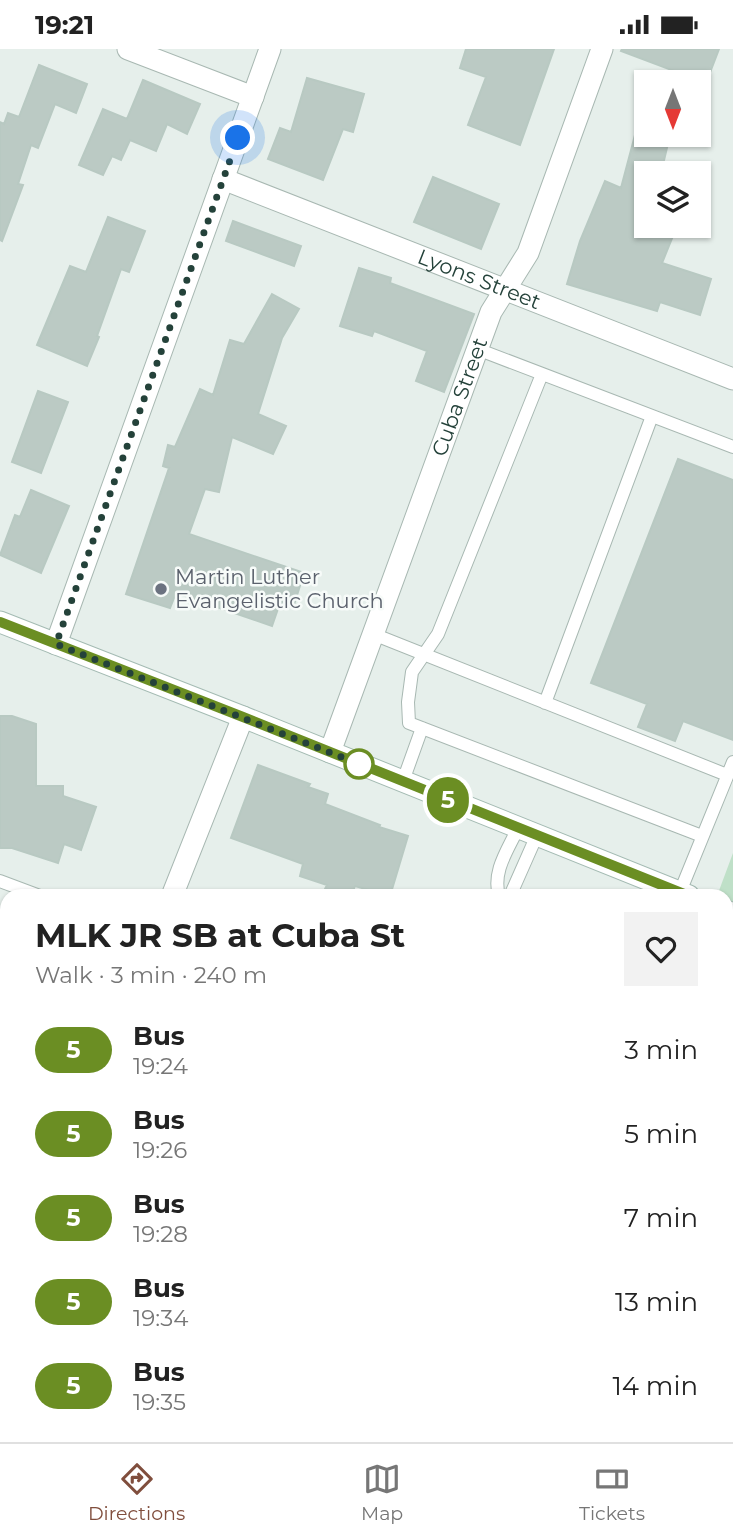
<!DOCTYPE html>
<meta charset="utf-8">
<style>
:root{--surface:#fff;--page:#f2f2f2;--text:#222;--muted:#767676;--line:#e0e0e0;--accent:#804e3d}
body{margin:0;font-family:Montserrat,sans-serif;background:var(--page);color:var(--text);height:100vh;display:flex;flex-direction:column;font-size:26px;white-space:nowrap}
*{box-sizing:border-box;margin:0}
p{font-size:23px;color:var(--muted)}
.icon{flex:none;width:38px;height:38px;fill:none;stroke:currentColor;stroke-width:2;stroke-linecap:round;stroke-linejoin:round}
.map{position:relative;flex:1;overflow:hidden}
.panel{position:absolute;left:0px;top:840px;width:733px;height:553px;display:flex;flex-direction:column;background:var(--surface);border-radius:21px 21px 0 0;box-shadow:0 2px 5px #0004}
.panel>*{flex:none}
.badge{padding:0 14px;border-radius:23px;font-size:24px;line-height:46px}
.needle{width:46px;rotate:180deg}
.buttons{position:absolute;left:634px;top:21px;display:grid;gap:14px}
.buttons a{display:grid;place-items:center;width:77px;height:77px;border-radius:0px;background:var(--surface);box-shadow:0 2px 5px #0004;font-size:35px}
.you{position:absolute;width:35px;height:35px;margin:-18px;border:5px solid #fff;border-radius:50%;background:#1a73e8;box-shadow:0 0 0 10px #1a73e833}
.map>.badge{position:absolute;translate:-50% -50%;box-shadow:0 0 0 4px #fff}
.round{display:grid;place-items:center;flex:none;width:74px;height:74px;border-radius:0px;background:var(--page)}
.overview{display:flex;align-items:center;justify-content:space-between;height:119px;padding:0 35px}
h1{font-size:33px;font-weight:700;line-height:52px}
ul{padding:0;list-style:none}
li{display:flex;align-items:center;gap:21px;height:84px;padding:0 35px}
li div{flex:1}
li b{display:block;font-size:26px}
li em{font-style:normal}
li .badge{min-width:77px;font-weight:700;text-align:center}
.status{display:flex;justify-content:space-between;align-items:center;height:49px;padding:0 35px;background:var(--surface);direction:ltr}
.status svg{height:19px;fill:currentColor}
.menu{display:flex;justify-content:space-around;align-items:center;height:98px;border-top:2px solid var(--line);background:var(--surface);font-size:19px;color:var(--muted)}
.menu a{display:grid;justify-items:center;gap:4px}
.menu .on{color:var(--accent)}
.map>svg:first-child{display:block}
.green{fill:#bfe0c8}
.building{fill:#bbcac4;stroke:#b8c9c2;stroke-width:2}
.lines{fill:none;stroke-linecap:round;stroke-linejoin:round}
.service-casing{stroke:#a8b8b2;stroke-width:14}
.minor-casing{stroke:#a8b8b2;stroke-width:23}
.tertiary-casing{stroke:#a8b8b2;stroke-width:23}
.secondary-casing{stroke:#a4bbb3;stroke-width:23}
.service{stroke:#fff;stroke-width:12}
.minor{stroke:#fff;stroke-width:21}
.tertiary{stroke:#fff;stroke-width:21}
.secondary{stroke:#fff;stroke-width:21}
.line-casing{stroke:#fff;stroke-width:16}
.line{stroke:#6b8e23;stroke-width:10}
.walk{stroke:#24423a;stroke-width:7;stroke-dasharray:0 12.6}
.worship-dot{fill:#6b7280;stroke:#f7fbf9;stroke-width:2.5}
.stop-dot{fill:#fff;stroke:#6b8e23;stroke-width:3.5}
.labels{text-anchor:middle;stroke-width:5;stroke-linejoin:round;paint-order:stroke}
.street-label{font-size:21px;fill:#24423a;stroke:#f7fbf9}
.worship-label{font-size:21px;fill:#5b616d;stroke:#f7fbf9;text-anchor:start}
</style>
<div class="status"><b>19:21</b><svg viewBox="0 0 49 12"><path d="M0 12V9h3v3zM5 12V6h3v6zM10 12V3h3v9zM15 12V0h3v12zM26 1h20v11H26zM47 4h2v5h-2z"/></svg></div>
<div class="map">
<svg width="733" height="1393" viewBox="0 0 733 1393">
<rect width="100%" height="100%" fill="#e6efeb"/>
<!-- green -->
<path class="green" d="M733,804V865L726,862V847H717Z"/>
<!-- building -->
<path class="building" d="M466,0H554L520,96L468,76L486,28L460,19Z
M622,0H719L706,34L621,2Z
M39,16L87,35L76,64L55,55L38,99L31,96L18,135L23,136L2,192L0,191V73L4,75L8,64L19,68Z
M307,29L364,45L353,83L343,80L323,131L268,110L280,79L291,83Z
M143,31L200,55L187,85L167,75L156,102L130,91L121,111L112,107L103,126L79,116L103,60L127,70Z
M635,86H670L661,124H646V177H677L662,214L711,230L700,266L660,253L657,262L567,235L580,192L605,132L621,139Z
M433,128L499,155L481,200L414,173Z
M108,168L145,182L129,223L121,220L97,287L99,288L87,317L37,296L70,217L86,223Z
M233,172L301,197L294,217L226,192Z
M359,219L391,229L390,234L474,265L444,343L416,332L427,302L374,282L372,287L340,277Z
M272,245L299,260L282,289L258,365L286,377L273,405L232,388L219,443L205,440L189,485L304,524L293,559L280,554L272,577L176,544L170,559L126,545L169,419L163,417L168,396L175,398L200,340L213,346L230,291L244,295Z
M38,342L68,353L41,424L12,413Z
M678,410L733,431V691L683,672L675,692L638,678L647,655L591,634Z
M31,441L69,457L41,524L0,506L15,466L20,468Z
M0,667H12L36,675V737H63V747L96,758L81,801L64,795L58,814L12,799H0Z
M258,716L310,735L308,738L328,745L325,755L380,776L379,778L408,787L390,847L355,837L351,847H341L325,840L327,836L300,827L303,815L231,789Z"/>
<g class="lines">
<!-- service casing -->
<g class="service-casing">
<path id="service" d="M477,300L733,398
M542,325L438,585L412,623L408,653L409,674L702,787
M373,585L727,726
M545,654L652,367
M403,732L422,679
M0,832L40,847
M680,843L733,713
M499,847C492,822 508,801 518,779
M510,847L537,786
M0,901L7,904"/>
</g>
<!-- minor casing -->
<g class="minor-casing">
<g id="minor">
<path d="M128,0L253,48"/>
<path id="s1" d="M223,130L733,330"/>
<path id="s2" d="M330,703L491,263L528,204L602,0"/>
<path d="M172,847L243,668"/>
<path d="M0,971L7,974"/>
<path d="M726,1266L733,1269"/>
<path d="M0,1282L7,1264"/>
<path d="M0,1357L7,1359"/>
<path d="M73,1386L90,1393"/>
<path d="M579,1386L596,1393"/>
<path d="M490,1393L493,1386"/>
</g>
</g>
<!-- tertiary casing -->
<g class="tertiary-casing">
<path id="tertiary" d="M56,595L270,0"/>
</g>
<!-- secondary casing -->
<g class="secondary-casing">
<path id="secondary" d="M0,573L243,668L689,847
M726,862L733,865"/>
</g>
<!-- service -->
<use href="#service" class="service"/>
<!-- minor -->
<use href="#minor" class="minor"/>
<!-- tertiary -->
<use href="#tertiary" class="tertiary"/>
<!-- secondary -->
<use href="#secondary" class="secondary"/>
</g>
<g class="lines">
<!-- line casing -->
<g class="line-casing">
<path id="line" d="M0,573L243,668L689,847"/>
</g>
<!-- line -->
<use href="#line" class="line"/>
<!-- walk -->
<path class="walk" d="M238,89L56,595L359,715"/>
</g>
<!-- markers -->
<circle class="worship-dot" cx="161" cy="540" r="7"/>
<circle class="stop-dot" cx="359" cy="715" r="14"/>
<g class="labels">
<!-- street labels -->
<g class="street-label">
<text dy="7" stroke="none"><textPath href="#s1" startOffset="275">Lyons Street</textPath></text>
<text dy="7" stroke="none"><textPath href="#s2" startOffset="378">Cuba Street</textPath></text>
</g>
<!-- worship labels -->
<g class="worship-label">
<text x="175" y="535">Martin Luther<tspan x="175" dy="24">Evangelistic Church</tspan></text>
</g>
</g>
</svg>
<div class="buttons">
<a><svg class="needle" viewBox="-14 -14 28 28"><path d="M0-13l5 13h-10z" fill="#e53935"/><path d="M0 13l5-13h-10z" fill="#767676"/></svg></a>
<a><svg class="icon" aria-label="layers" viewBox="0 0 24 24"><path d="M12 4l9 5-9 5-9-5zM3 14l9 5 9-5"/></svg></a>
</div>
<div class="you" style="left:238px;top:89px"></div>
<b class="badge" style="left:448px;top:751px;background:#6b8e23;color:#fff">5</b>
<section class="panel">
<div class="overview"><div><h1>MLK JR SB at Cuba St</h1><p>Walk · 3 min · 240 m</p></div><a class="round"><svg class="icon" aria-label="heart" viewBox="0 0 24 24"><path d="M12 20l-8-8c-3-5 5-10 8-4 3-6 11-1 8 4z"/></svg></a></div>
<ul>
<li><span class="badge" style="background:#6b8e23;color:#fff">5</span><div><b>Bus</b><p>19:24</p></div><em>3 min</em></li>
<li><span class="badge" style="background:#6b8e23;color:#fff">5</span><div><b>Bus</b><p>19:26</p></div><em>5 min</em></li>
<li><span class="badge" style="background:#6b8e23;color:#fff">5</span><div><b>Bus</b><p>19:28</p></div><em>7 min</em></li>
<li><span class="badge" style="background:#6b8e23;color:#fff">5</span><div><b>Bus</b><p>19:34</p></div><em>13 min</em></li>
<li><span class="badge" style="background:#6b8e23;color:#fff">5</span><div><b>Bus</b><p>19:35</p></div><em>14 min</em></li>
</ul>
</section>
</div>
<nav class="menu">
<a class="on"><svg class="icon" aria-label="directions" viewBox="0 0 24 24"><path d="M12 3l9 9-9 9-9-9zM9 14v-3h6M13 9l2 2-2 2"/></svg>Directions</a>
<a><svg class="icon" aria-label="map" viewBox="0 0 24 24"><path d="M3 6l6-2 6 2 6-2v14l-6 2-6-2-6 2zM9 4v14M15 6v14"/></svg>Map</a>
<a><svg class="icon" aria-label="tickets" viewBox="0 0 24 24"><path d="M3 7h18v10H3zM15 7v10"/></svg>Tickets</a>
</nav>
